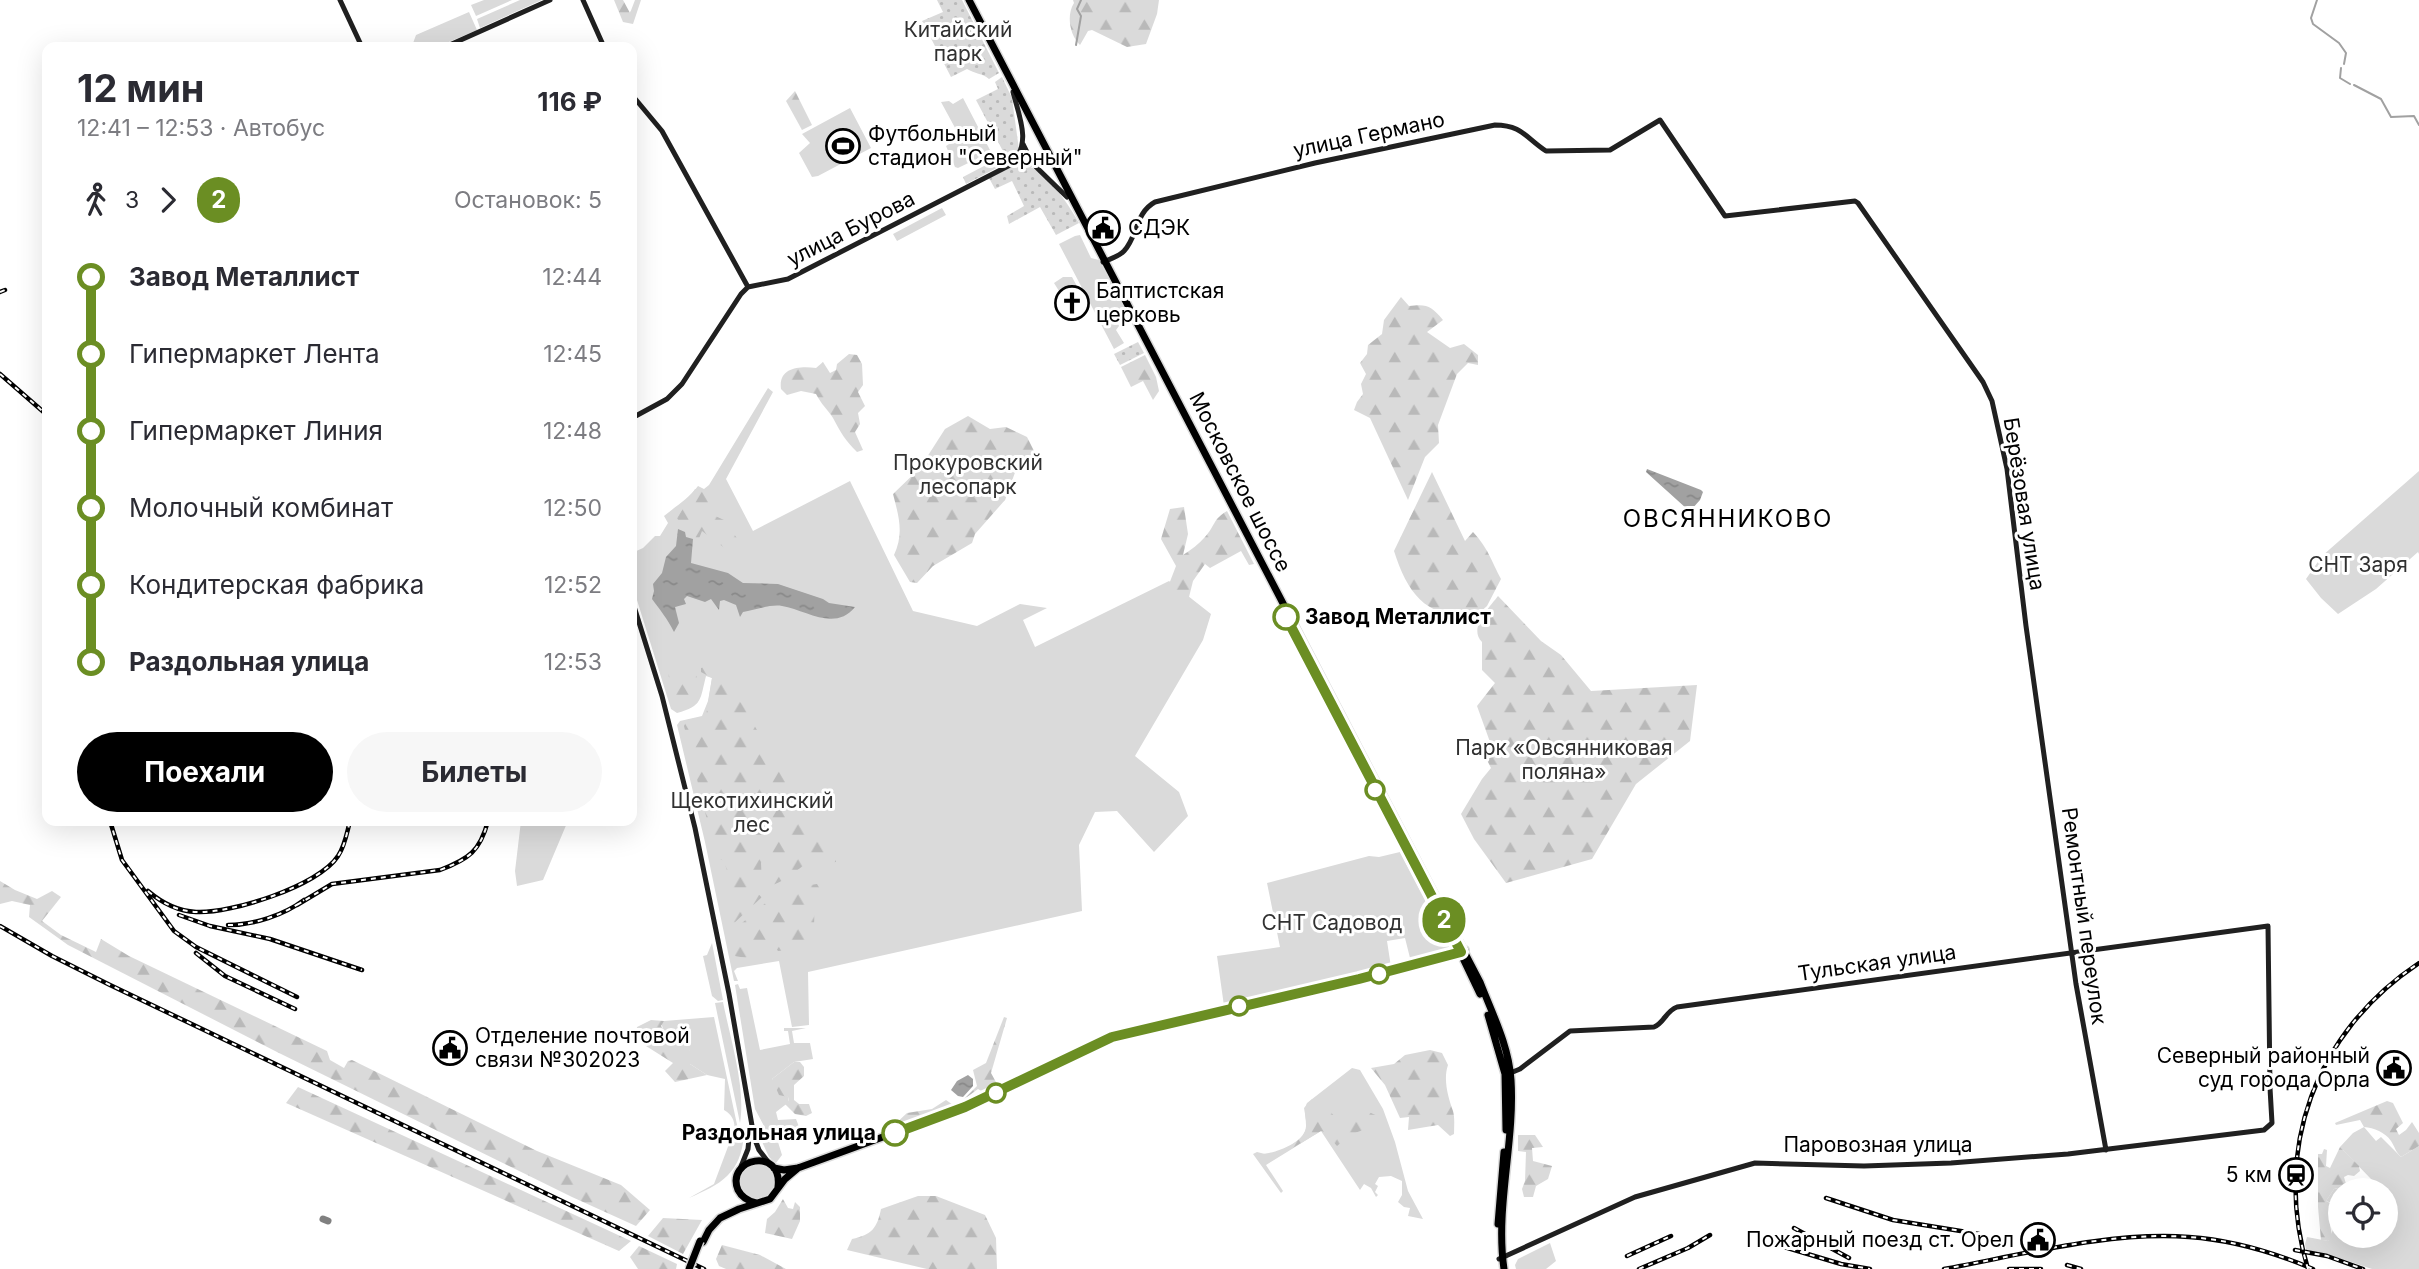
<!DOCTYPE html>
<html lang="ru">
<meta charset="utf-8">
<style>
:root{--surface:#fff;--page:#f7f7f7;--text:#2b2b33;--muted:#7c7c81;--accent:#000}
body{margin:0;font-family:Inter,sans-serif;background:var(--page);color:var(--text);height:100vh;display:flex;flex-direction:column;font-size:26px;white-space:nowrap}
*{box-sizing:border-box;margin:0}
p{font-size:23px;color:var(--muted)}
.icon{flex:none;width:38px;height:38px;fill:none;stroke:currentColor;stroke-width:2;stroke-linecap:round;stroke-linejoin:round}
.map{position:relative;flex:1;overflow:hidden}
.side{position:absolute;left:42px;top:42px;width:595px;height:784px;display:flex;flex-direction:column;background:var(--surface);border-radius:14px;box-shadow:0 7px 28px #0002}
.side>*{flex:none}
.badge{padding:0 14px;border-radius:23px;font-size:24px;line-height:46px}
.fabs{position:absolute;left:2328px;top:1178px;display:grid;gap:14px}
.fabs a{display:grid;place-items:center;width:70px;height:70px;border-radius:50%;background:var(--surface);box-shadow:0 7px 28px #0002;font-size:35px}
.map>.badge{position:absolute;translate:-50% -50%;box-shadow:0 0 0 4px #fff}
.legs{display:flex;align-items:center;gap:10px;height:77px;padding:0 35px;font-size:23px}
.legs p{margin-inline-start:auto}
.headline{display:flex;align-items:center;justify-content:space-between;height:119px;padding:0 35px}
h1{font-size:38px;font-weight:700;line-height:52px}
.cta{display:flex;gap:14px;margin-top:auto;padding:14px 35px}
.cta a{flex:1;height:80px;border-radius:42px;background:var(--accent);color:#fff;font-size:28px;font-weight:700;line-height:80px;text-align:center}
.cta a+a{background:var(--page);color:var(--text)}
ul{padding:0 35px;list-style:none}
li{display:flex;align-items:center;gap:24px;height:77px;font-size:26px}
li i{display:grid;place-items:center;width:10px;height:100%;margin:0 9px;background:currentColor}
li i::after{content:'';width:18px;height:18px;margin:-9px;border:5px solid;border-radius:50%;background:var(--surface)}
li p{margin-inline-start:auto}
li:first-child i{background:linear-gradient(#0000 50%,currentColor 0)}
li:last-child i{background:linear-gradient(currentColor 50%,#0000 0)}
.map>svg:first-child{display:block}
.green{fill:#dadada}
.forest{fill:url(#forest-firs)}
.park{fill:url(#park-dots)}
.water{fill:url(#water-ripples)}
.lines{fill:none;stroke-linecap:round;stroke-linejoin:round}
.stream{stroke:#a1a1a1;stroke-width:2}
.taxiway{stroke:#808080;stroke-width:7}
.primary-casing{stroke:#dbdbdb;stroke-width:10}
.secondary{stroke:#202020;stroke-width:5}
.primary{stroke:#000;stroke-width:7}
.rail-casing{stroke:#000;stroke-width:4.5}
.rail{stroke:#fff;stroke-width:2;stroke-dasharray:5;stroke-linecap:butt}
.primary-bridge-casing{stroke:#dbdbdb;stroke-width:10;stroke-linecap:butt}
.primary-bridge{stroke:#000;stroke-width:7}
.line-1-casing{stroke:#fff;stroke-width:16}
.line-1{stroke:#6b8e23;stroke-width:10}
.stop-1-dot{fill:#fff;stroke:#6b8e23;stroke-width:3.5}
.labels{text-anchor:middle;stroke-width:6;stroke-linejoin:round;paint-order:stroke}
.park-label{font-size:21px;fill:#313131;stroke:#fff}
.poi-label{font-size:21px;fill:#000;stroke:#fff;text-anchor:start}
.street-label{font-size:21px;fill:#000;stroke:#fff}
.stop-label{font-size:21px;font-weight:bold;fill:#000;stroke:#fff;text-anchor:start}
.quarter-label{font-size:24px;letter-spacing:2px;fill:#000;stroke:#fff}
</style>
<div class="map">
<svg width="2419" height="1269" viewBox="0 0 2419 1269">
<defs>
<pattern id="forest-firs" width="22" height="20" patternUnits="userSpaceOnUse" patternTransform="scale(1.75)"><rect width="22" height="20" fill="#dadada"/><path d="M5 1l3.5 6h-7zM16 11l3.5 6h-7z" fill="#b9b9b9"/></pattern>
<pattern id="park-dots" width="8" height="8" patternUnits="userSpaceOnUse" patternTransform="scale(1.75)"><rect width="8" height="8" fill="#dadada"/><path d="M2 2h.1M6 6h.1" fill="none" stroke="#b9b9b9" stroke-width="1.8" stroke-linecap="round"/></pattern>
<pattern id="water-ripples" width="26" height="14" patternUnits="userSpaceOnUse" patternTransform="scale(1.75)"><rect width="26" height="14" fill="#a1a1a1"/><path d="M2 4q2-2 4 0t4 0M15 11q2-2 4 0t4 0" fill="none" stroke="#898989"/></pattern>
</defs>
<rect width="100%" height="100%" fill="#fff"/>
<!-- green -->
<path class="green" d="M484,0H512L476,16L471,5Z
M520,0H542L480,28L477,19Z
M469,12L477,30L437,47H408L412,46L416,35Z
M963,98L991,152L958,168L955,167L946,146L960,137L941,102L949,101L953,104Z
M850,108L871,148L818,176L812,177L799,153L810,143L802,134Z
M942,208L946,215L897,241L893,234Z
M1080,235L1091,258L1099,260L1124,307L1123,321L1120,315L1115,317L1119,326L1116,330L1124,343L1114,349L1059,244L1075,236Z
M1063,277H1072L1079,290L1064,299L1054,283Z
M768,388L773,392L726,479L753,531L850,481L913,611L977,626L1020,604L1047,608L1023,620L1035,647L1169,581L1211,614L1203,640L1135,756L1179,792L1188,816L1154,852L1117,811L1095,812L1079,845L1082,911L808,972L809,1025L792,1027L779,961L737,968L734,971L738,981H734L705,842L677,725L680,721L702,716L708,701L712,678L706,676C700,699 703,706 677,713L671,709L632,584V553L643,548L655,536H660L668,523L664,516C676,506 688,499 698,486L704,489L709,485Z
M2419,471V554L2418,552L2376,589L2338,614L2321,598L2306,579L2322,556Z
M521,821H574L567,823L543,880L517,886L515,871Z
M1400,852L1450,947L1445,953L1411,962L1405,938L1387,941L1391,967L1224,1006L1217,956L1280,947L1267,883L1369,856L1379,857Z
M712,943L723,1000L718,1001L712,996L703,956L707,955Z
M738,984L740,989L747,988L760,1050L790,1044L788,1031H784V1028H806L792,1031L794,1043H810L813,1059L794,1062L772,1079L788,1097L789,1102L776,1112L778,1120L796,1119L801,1132L778,1142L782,1155L776,1163L769,1157L758,1133L764,1132V1126L755,1109L735,985Z
M723,1002C730,1038 746,1087 740,1123L715,1003Z
M714,1017L739,1134H744C741,1174 721,1184 689,1198L714,1184L729,1144H732C735,1130 738,1118 724,1110L725,1079L707,1075L690,1064V1051L664,1031L661,1023L664,1021Z
M1352,1068L1360,1070L1383,1109L1395,1142L1408,1191L1423,1219L1408,1216L1410,1208L1404,1207L1398,1202L1402,1195V1181L1391,1176L1379,1177L1375,1184L1378,1186L1375,1192L1378,1195L1376,1197L1371,1188L1364,1184L1360,1190L1321,1131L1266,1165L1283,1191L1281,1193L1253,1154L1257,1152L1269,1155C1282,1151 1307,1140 1306,1125C1306,1116 1303,1111 1307,1103Z
M2364,1127L2376,1141L2381,1137L2401,1157L2419,1146V1269H2372L2333,1256L2306,1250L2305,1244L2307,1237L2328,1241L2333,1230L2329,1219L2335,1204L2326,1201L2334,1189L2338,1188L2340,1236H2385V1190H2364L2372,1180L2340,1147L2353,1133Z
M740 1182a18 18 0 1 1 36 0a18 18 0 1 1-36 0Z
M1550,1243L1556,1261L1546,1269H1516L1515,1265L1518,1259Z"/>
<!-- forest -->
<path class="forest" d="M614,0H623L630,13L635,0H641L633,24L623,22Z
M1073,0H1159L1157,14L1146,44L1127,47L1092,30L1088,31L1080,45C1070,36 1066,15 1074,3Z
M795,91L812,125L802,130L786,101Z
M1401,297L1409,306C1428,304 1431,306 1443,320L1427,332L1450,348L1464,344L1478,355V365L1468,363L1457,374L1438,425L1439,443L1425,457L1408,500L1370,418L1354,410L1357,402L1363,394L1361,384L1366,374L1360,363L1367,354L1368,345L1382,334L1384,320Z
M849,354L857,355L862,364L863,385L858,392L865,406L858,413L860,424L855,432L863,450L857,452C845,440 841,433 833,418C828,410 821,404 816,394L801,391L787,395L781,389C778,367 800,366 816,368L823,362L830,373L836,370L837,364Z
M1145,355L1156,377L1159,391L1153,400L1143,381L1131,387L1121,367Z
M968,416L990,429L1006,427L1027,437L1035,453L1017,467L1005,500L975,534L972,543L933,566L917,583L910,582L894,555C904,534 899,517 893,494L920,468L945,429Z
M1432,472L1465,541L1473,532C1488,548 1491,560 1501,579L1487,606L1476,616C1427,619 1408,595 1394,551Z
M695,489L710,490L713,515L724,520L749,555L739,559L702,531L696,546L693,538L688,536L677,518Z
M1184,507L1188,534L1183,555C1191,550 1199,544 1205,537C1215,526 1213,519 1227,511L1254,564L1249,565L1241,551L1210,568L1205,564L1193,581L1187,605L1166,592L1176,566L1161,539L1170,509Z
M1498,596L1541,641L1561,655L1591,691L1697,685L1690,741L1636,784L1592,859L1506,883L1474,839L1461,814L1482,779L1491,768L1486,758L1490,742L1477,706L1495,683L1482,670V642C1468,628 1489,608 1498,596Z
M714,663L744,707L823,847L836,856V862L824,863L813,859C801,866 781,885 770,885L768,857H764L761,863L762,885L733,890L724,861L717,858L712,862L708,843L707,820L684,726L687,720L706,716L712,678L701,672V668Z
M681,670L694,671L702,689L697,703L690,707H681L674,701L668,673Z
M0,881L15,890L37,899L52,891L61,897L42,921L61,935L96,952L101,939L129,956L327,1051L330,1060L344,1068L348,1061L352,1060L537,1151L621,1185L650,1210L636,1226L572,1197L277,1052L68,945L29,917L30,905L12,901L0,904Z
M817,884L820,889L815,894L814,926L811,932L813,939L809,948L778,951L770,940L768,954L746,958L735,956L730,940L743,934L742,923L782,889Z
M758,894L762,897L733,924L728,920L733,899Z
M1004,1017L1007,1018L991,1073L997,1084L983,1092L978,1089L963,1100L977,1086L973,1070L986,1063Z
M651,1020L664,1021L661,1026L667,1034L677,1031L684,1035L690,1051V1064L707,1075L675,1082L665,1071L673,1063L646,1046L636,1035L637,1027Z
M1430,1050L1442,1053L1448,1065C1443,1079 1448,1097 1453,1111C1455,1118 1454,1127 1454,1134L1450,1136L1438,1125L1408,1130L1409,1117L1400,1118L1385,1085L1371,1068L1394,1064L1405,1055Z
M794,1062H800L804,1067V1076L794,1085V1100L799,1104H809L812,1113L806,1116L795,1114L785,1104L789,1101L788,1097L779,1095L772,1079Z
M298,1087L631,1241L619,1251L286,1103Z
M1312,1099L1318,1106L1326,1107L1337,1119C1348,1121 1357,1120 1365,1112L1371,1113L1382,1118L1383,1122L1350,1135L1337,1146L1325,1132L1321,1131L1266,1164L1258,1157L1259,1154C1271,1155 1300,1144 1305,1132C1308,1125 1305,1115 1304,1108Z
M946,1100L956,1107L899,1128L893,1126L907,1113L932,1109Z
M2387,1101L2393,1103L2403,1123L2396,1129L2399,1135L2406,1130L2412,1122L2419,1133V1146L2401,1157C2395,1151 2395,1147 2391,1141C2385,1132 2374,1128 2364,1127L2360,1120L2336,1125L2335,1123Z
M1518,1135H1535L1543,1147L1532,1148L1533,1161L1552,1166L1548,1179L1536,1186L1533,1197H1524L1522,1189L1525,1181L1526,1152L1518,1151Z
M2340,1147L2359,1166L2360,1171L2354,1176L2348,1175L2344,1177L2346,1184L2348,1186L2357,1181L2365,1187L2364,1190H2340V1201L2337,1197V1188L2334,1189L2326,1201L2338,1207L2329,1219L2332,1236L2328,1241L2321,1240L2318,1207V1154H2322L2324,1149L2327,1150L2326,1166L2330,1168Z
M918,1196H936L985,1215L996,1238L997,1269H927L847,1250L852,1239C872,1235 877,1228 881,1209Z
M783,1199L788,1208L793,1209L795,1202L800,1207V1221L792,1239L765,1233L767,1219L775,1212Z
M663,1218L702,1220L683,1254L648,1236Z
M722,1245L760,1255L786,1269H726L719,1266L716,1259Z
M639,1246L677,1264L676,1269H638L630,1257Z"/>
<!-- park -->
<path class="park" d="M937,0H962L999,73L989,79C982,73 975,74 967,69L951,77L922,21L943,12Z
M1002,77L1012,98L1019,150L1012,160L966,184L963,177L1005,155L976,100L998,89L995,82Z
M1023,164C1046,170 1068,203 1079,223L1056,235L1040,207L1009,224L1007,216L1024,206L1012,181L995,189L989,178L1015,165Z
M1138,342L1144,353L1120,365L1114,354Z"/>
<!-- water -->
<path class="water" d="M1647,469L1701,490L1703,492L1700,500L1691,510L1687,509L1646,472Z
M678,529L685,532L686,537L693,539L691,563L728,573L743,583L778,584L823,599L829,603L855,607C835,632 806,610 782,606C771,604 755,610 743,612L740,617L736,605L724,600L720,601L719,610L711,599L705,602L687,596L684,599L686,604L675,607L679,623L674,632C667,618 660,610 652,599L654,591L653,584L662,573L666,557L676,546Z
M968,1075L973,1079V1086L963,1097L958,1096L951,1090L957,1081Z"/>
<g class="lines">
<!-- stream -->
<path class="stream" d="M2317,0L2311,18L2313,24L2339,43L2346,53L2344,64
M1076,45L1081,16L1077,9L1081,0
M2341,68L2340,78L2350,84
M2354,85L2381,99L2391,117L2414,116L2419,125"/>
<!-- taxiway -->
<path class="taxiway" d="M323,1219L328,1221"/>
<!-- primary casing -->
<g class="primary-casing">
<path id="primary" d="M969,0L1480,982C1492,1013 1509,1046 1511,1080C1515,1142 1495,1208 1504,1269
M1449,929L1480,994
M1488,1015L1505,1074L1506,1130
M774,1168L784,1170L798,1168L965,1107L1112,1037L1408,967L1465,950
M756,1203C748,1201 742,1198 738,1190C725,1158 783,1146 778,1187
M1498,1224L1504,1152
M703,1242L709,1230L720,1218L739,1209L770,1199L785,1179L798,1168"/>
</g>
<!-- secondary -->
<path class="secondary" d="M340,0L362,47
M583,0L604,47
M445,47L550,0
M632,95L662,131L748,287
M1023,144L1033,164
M1012,163C1032,144 1019,116 1013,92
M1103,262C1110,259 1118,257 1124,251C1138,236 1135,213 1155,202L1315,163L1495,125C1522,125 1526,138 1546,151L1610,150L1660,120L1725,216L1855,201L1858,203L1983,382L1992,401L2007,469L2026,626L2076,984L2106,1150
M632,418L667,399L682,384L741,294L748,287L788,279L1016,162L1033,164L1067,197
M632,600L662,696L695,828L729,994L754,1137L759,1150L769,1163
M740,1169L748,1149L750,1128
M1499,1259L1635,1197L1755,1163L1864,1166L1951,1163L2068,1154L2264,1130L2272,1123L2270,1088L2268,926L1677,1007C1666,1011 1664,1023 1654,1027L1570,1031L1520,1069L1508,1074"/>
<!-- primary -->
<use href="#primary" class="primary"/>
<!-- rail casing -->
<g class="rail-casing">
<path id="rail" d="M0,292L5,290
M0,374L47,415
M110,821L122,860L174,931L196,947L297,997
M148,891C162,903 177,911 196,912C230,914 319,886 338,856C345,846 347,832 350,821
M297,905L332,884L440,870C469,859 480,851 488,821
M179,915L210,926L270,939L362,970
M228,925C254,925 284,915 304,900
M0,926L52,956L110,985L704,1269
M196,953L225,976L295,1009
M1826,1198L1893,1220L1979,1234
M1794,1228L1849,1258
M1781,1246L1841,1264L1870,1269
M2295,1250L2327,1256L2363,1269
M1627,1256L1671,1236
M2067,1265L2081,1269
M1639,1269L1688,1248L1710,1235
M1944,1269C2021,1255 2110,1231 2189,1237C2232,1240 2273,1252 2313,1269
M2009,1269H2041
M2308,1269C2272,1150 2315,1032 2419,963"/>
</g>
<!-- rail -->
<use href="#rail" class="rail"/>
<!-- primary-bridge casing -->
<g class="primary-bridge-casing">
<path id="primary-bridge" d="M689,1269L700,1241"/>
</g>
<!-- primary-bridge -->
<use href="#primary-bridge" class="primary-bridge"/>
</g>
<g class="lines">
<!-- line-1 casing -->
<g class="line-1-casing">
<path id="line-1" d="M895,1133L965,1107L1112,1037L1359,979L1461,952L1286,617"/>
</g>
<!-- line-1 -->
<use href="#line-1" class="line-1"/>
</g>
<!-- icons -->
<defs>
<g id="stadium-ring" transform="scale(1.75)"><circle r="9.5" fill="#fff" stroke="#000" stroke-width="1.5"/><path d="M0-5a6.5 5 0 1 0 0 10a6.5 5 0 1 0 0-10ZM-3.5-1.8h7v3.6h-7Z" fill="#000"/></g>
<g id="civic-ring" transform="scale(1.75)"><circle r="9.5" fill="#fff" stroke="#000" stroke-width="1.5"/><path d="M-.6-6.5H3V-4.5H.6V-3L4-1V1h2V6H-6V1h2V-1L-.6-3ZM-1.2 2.5V6h2.4V2.5Z" fill="#000"/></g>
<g id="church-ring" transform="scale(1.75)"><circle r="9.5" fill="#fff" stroke="#000" stroke-width="1.5"/><path d="M-1.2-6h2.4v3.5h3.3v2.4h-3.3V6h-2.4V-.1h-3.3v-2.4h3.3Z" fill="#000"/></g>
<g id="station-ring" transform="scale(1.75)"><circle r="9.5" fill="#fff" stroke="#000" stroke-width="1.5"/><path d="M-3-6H3Q5-6 5-4V2Q5 4 3 4L4.5 6H3L1.5 4h-3L-3 6H-4.5L-3 4Q-5 4-5 2V-4Q-5-6-3-6ZM-3.5-4v3h7v-3ZM-3.5 1v1.5H-2V1ZM2 1v1.5H3.5V1Z" fill="#000"/></g>
</defs>
<g fill-rule="evenodd">
<use href="#stadium-ring" x="843" y="146"/>
<use href="#civic-ring" x="1103" y="228"/>
<use href="#church-ring" x="1072" y="303"/>
<use href="#civic-ring" x="450" y="1048"/>
<use href="#civic-ring" x="2394" y="1068"/>
<use href="#station-ring" x="2296" y="1175"/>
<use href="#civic-ring" x="2038" y="1240"/>
</g>
<!-- markers -->
<g class="stop-1-dot">
<circle cx="1286" cy="617" r="12"/>
<circle cx="1375" cy="790" r="9"/>
<circle cx="1379" cy="974" r="9"/>
<circle cx="1239" cy="1006" r="9"/>
<circle cx="996" cy="1093" r="9"/>
<circle cx="895" cy="1133" r="12"/>
</g>
<g class="labels">
<!-- park labels -->
<g class="park-label">
<text x="958" y="37">Китайский<tspan x="958" dy="24">парк</tspan></text>
<text x="968" y="470">Прокуровский<tspan x="968" dy="24">лесопарк</tspan></text>
<text x="2358" y="572">СНТ Заря</text>
<text x="1564" y="755">Парк «Овсянниковая<tspan x="1564" dy="24">поляна»</tspan></text>
<text x="752" y="808">Щекотихинский<tspan x="752" dy="24">лес</tspan></text>
<text x="1332" y="930">СНТ Садовод</text>
</g>
<!-- poi labels -->
<g class="poi-label">
<text x="868" y="141">Футбольный<tspan x="868" dy="24">стадион "Северный"</tspan></text>
<text x="1128" y="235">СДЭК</text>
<text x="1096" y="298">Баптистская<tspan x="1096" dy="24">церковь</tspan></text>
<text x="475" y="1043">Отделение почтовой<tspan x="475" dy="24">связи №302023</tspan></text>
<text x="2370" y="1063" text-anchor="end">Северный районный<tspan x="2370" dy="24">суд города Орла</tspan></text>
<text x="2272" y="1182" text-anchor="end">5 км</text>
<text x="2014" y="1247" text-anchor="end">Пожарный поезд ст. Орел</text>
</g>
<!-- street labels -->
<g class="street-label">
<text transform="translate(1369 135) rotate(-12)" y="7">улица Германо</text>
<text transform="translate(851 229) rotate(-27)" y="7">улица Бурова</text>
<text transform="translate(1240 482) rotate(63)" y="7">Московское шоссе</text>
<text transform="translate(2024 504) rotate(81)" y="7">Берёзовая улица</text>
<text transform="translate(2084 916) rotate(82)" y="7">Ремонтный переулок</text>
<text transform="translate(1877 963) rotate(-8)" y="7">Тульская улица</text>
<text x="1878" y="1152">Паровозная улица</text>
</g>
<!-- stop labels -->
<g class="stop-label">
<text x="1305" y="624">Завод Металлист</text>
<text x="876" y="1140" text-anchor="end">Раздольная улица</text>
</g>
<!-- quarter labels -->
<g class="quarter-label">
<text x="1728" y="527">ОВСЯННИКОВО</text>
</g>
</g>
</svg>
<div class="fabs">
<a><svg class="icon" aria-label="locate" viewBox="0 0 24 24"><circle cx="12" cy="12" r="6"/><path d="M12 2v4M12 18v4M2 12h4M18 12h4"/></svg></a>
</div>
<b class="badge" style="left:1444px;top:920px;background:#6b8e23;color:#fff">2</b>
<section class="side">
<div class="headline"><div><h1>12 мин</h1><p>12:41 – 12:53 · Автобус</p></div><b>116 ₽</b></div>
<div class="legs"><svg class="icon" aria-label="walk" viewBox="0 0 24 24"><circle cx="13" cy="4" r="2"/><path d="M13 8l-2 6 4 7M11 14l-3 7M7 12l3-4h3l4 4"/></svg>3<svg class="icon" aria-label="forward" viewBox="0 0 24 24"><path d="M9 5l7 7-7 7"/></svg><b class="badge" style="background:#6b8e23;color:#fff">2</b><p>Остановок: 5</p></div>
<ul>
<li><i style="color:#6b8e23"></i><b>Завод Металлист</b><p>12:44</p></li>
<li><i style="color:#6b8e23"></i><span>Гипермаркет Лента</span><p>12:45</p></li>
<li><i style="color:#6b8e23"></i><span>Гипермаркет Линия</span><p>12:48</p></li>
<li><i style="color:#6b8e23"></i><span>Молочный комбинат</span><p>12:50</p></li>
<li><i style="color:#6b8e23"></i><span>Кондитерская фабрика</span><p>12:52</p></li>
<li><i style="color:#6b8e23"></i><b>Раздольная улица</b><p>12:53</p></li>
</ul>
<div class="cta"><a>Поехали</a><a>Билеты</a></div>
</section>
</div>
